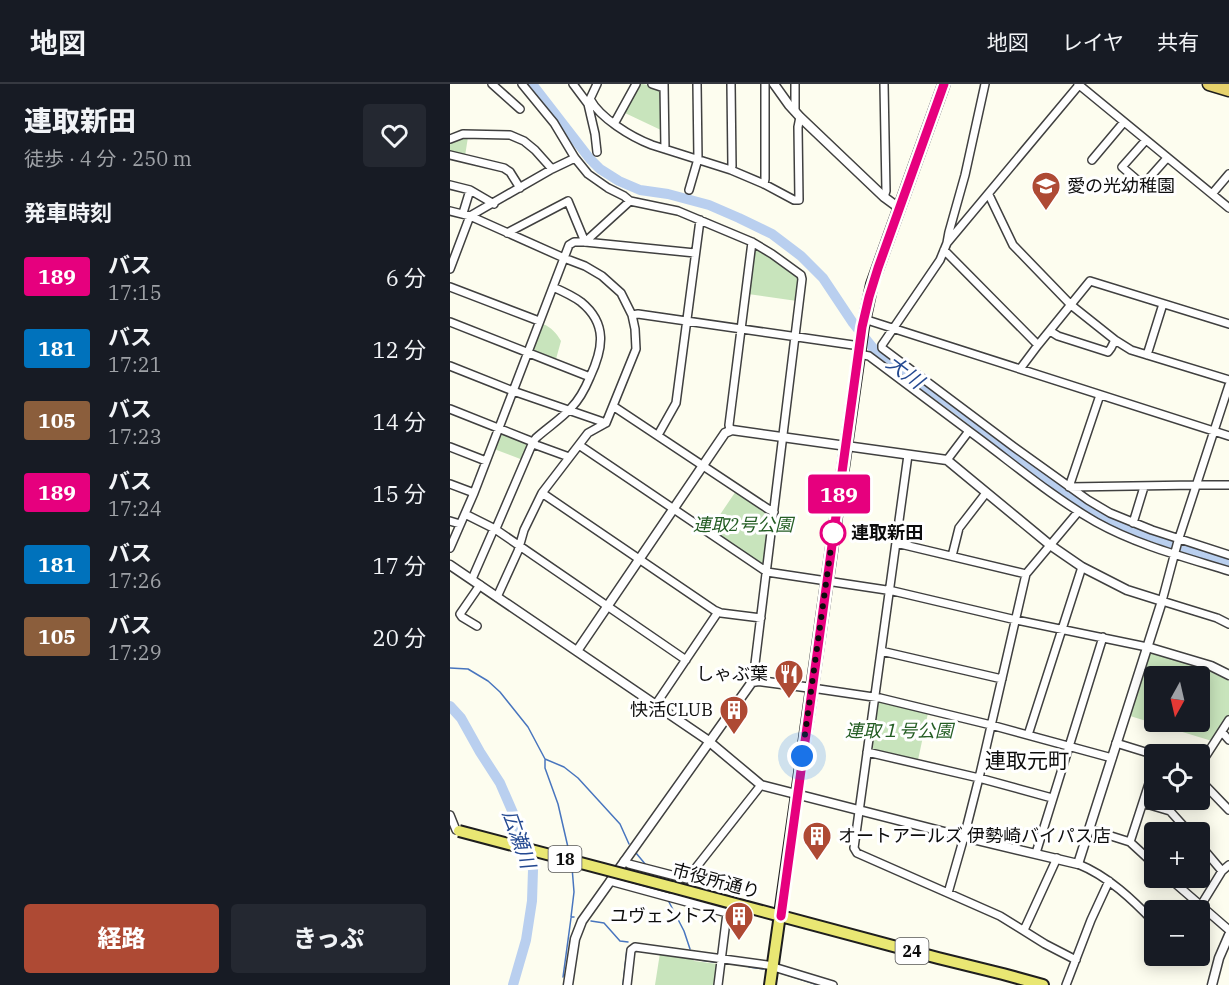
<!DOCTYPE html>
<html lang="ja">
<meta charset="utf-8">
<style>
:root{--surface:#171b24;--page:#242831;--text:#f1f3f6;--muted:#9ea1a6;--line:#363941;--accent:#ae4a34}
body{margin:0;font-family:"IBM Plex Serif","Noto Sans JP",serif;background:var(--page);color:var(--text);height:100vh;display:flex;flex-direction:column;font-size:22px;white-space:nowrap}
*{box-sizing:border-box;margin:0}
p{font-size:20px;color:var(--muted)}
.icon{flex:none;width:33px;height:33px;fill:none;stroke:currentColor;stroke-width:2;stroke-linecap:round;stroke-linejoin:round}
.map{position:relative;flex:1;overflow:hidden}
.sheet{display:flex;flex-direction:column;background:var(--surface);width:450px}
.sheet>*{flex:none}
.badge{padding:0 12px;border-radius:4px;font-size:21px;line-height:39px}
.needle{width:39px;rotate:188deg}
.tools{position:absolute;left:694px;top:582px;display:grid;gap:12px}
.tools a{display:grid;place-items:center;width:66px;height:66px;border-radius:6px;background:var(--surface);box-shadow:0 3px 15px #0003;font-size:30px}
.you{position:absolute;width:30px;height:30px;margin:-15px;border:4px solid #fff;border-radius:50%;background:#1a73e8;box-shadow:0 0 0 9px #1a73e833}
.map>.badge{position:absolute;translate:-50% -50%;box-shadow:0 0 0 3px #fff}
h2{padding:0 24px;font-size:22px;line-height:54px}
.round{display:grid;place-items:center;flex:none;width:63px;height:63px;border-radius:6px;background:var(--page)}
.head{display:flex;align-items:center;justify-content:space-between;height:102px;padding:0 24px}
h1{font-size:28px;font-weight:800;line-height:45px}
.cta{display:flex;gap:12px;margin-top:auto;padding:12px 24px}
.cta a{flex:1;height:69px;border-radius:6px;background:var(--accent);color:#fff;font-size:24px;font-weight:800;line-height:69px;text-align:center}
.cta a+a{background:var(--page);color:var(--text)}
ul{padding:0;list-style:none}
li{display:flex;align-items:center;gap:18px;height:72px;padding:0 24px}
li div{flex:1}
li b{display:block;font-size:22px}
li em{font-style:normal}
li .badge{min-width:66px;font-weight:700;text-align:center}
header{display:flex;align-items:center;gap:36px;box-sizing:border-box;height:84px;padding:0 30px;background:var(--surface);border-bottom:2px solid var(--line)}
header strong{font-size:28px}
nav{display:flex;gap:33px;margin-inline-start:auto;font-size:21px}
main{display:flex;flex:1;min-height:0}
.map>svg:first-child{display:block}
.green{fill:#c8e4bc;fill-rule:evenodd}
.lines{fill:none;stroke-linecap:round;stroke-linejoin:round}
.stream{stroke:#4875be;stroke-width:1.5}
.river{stroke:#b9cfef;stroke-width:10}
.minor-casing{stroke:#404040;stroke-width:10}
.tertiary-casing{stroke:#404040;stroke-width:11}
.primary-casing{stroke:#1e1e1e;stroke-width:14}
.trunk-casing{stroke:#1e1e1e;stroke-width:15}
.minor{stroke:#fff;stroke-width:7}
.tertiary{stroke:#fff;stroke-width:8}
.primary{stroke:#e9e773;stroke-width:10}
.trunk{stroke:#e6d26c;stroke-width:12}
.primary-bridge-casing{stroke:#1e1e1e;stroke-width:14;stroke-linecap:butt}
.primary-bridge{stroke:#e9e773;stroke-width:10}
.line-casing{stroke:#fff;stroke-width:14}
.line{stroke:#e6007e;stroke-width:9}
.walk{stroke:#0d0d0d;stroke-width:6;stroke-dasharray:0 10.8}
.stop-dot{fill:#fff;stroke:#e6007e;stroke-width:3}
.labels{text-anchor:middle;stroke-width:6;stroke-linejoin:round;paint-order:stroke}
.shield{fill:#fff;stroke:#565656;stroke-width:1.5}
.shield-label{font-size:16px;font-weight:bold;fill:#0d0d0d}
.poi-label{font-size:18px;fill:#0d0d0d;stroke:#fff;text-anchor:end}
.park-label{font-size:18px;font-style:italic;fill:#255e25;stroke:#fff}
.stop-label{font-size:18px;font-weight:bold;fill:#0d0d0d;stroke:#fff;text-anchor:start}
.street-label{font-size:18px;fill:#0d0d0d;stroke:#fff}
.water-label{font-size:20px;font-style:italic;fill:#244991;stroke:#fff}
.quarter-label{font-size:21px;fill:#0d0d0d;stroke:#fff}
</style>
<header>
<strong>地図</strong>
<nav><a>地図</a><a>レイヤ</a><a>共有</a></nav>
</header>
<main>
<section class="sheet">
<div class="head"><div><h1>連取新田</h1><p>徒歩 · 4 分 · 250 m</p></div><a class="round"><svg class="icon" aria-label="heart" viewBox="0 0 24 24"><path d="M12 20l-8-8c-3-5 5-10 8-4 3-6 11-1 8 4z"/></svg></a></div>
<h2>発車時刻</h2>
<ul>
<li><span class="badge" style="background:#e6007e;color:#fff">189</span><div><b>バス</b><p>17:15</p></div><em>6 分</em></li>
<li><span class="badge" style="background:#0072bc;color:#fff">181</span><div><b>バス</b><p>17:21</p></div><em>12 分</em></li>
<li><span class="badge" style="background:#8b5e3c;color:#fff">105</span><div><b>バス</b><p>17:23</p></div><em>14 分</em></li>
<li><span class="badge" style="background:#e6007e;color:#fff">189</span><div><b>バス</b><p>17:24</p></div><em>15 分</em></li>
<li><span class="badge" style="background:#0072bc;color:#fff">181</span><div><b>バス</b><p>17:26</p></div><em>17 分</em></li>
<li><span class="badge" style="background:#8b5e3c;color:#fff">105</span><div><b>バス</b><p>17:29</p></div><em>20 分</em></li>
</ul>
<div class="cta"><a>経路</a><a>きっぷ</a></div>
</section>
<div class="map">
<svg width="779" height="901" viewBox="0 0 779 901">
<rect width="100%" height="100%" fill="#fdfdef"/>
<!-- green -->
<path class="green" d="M189,0C197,0 208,2 212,10L213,47L175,29Z
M15,53H18L15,72L0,69V58Z
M304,164H307L326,175L348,192L350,195L347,217L298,210Z
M93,240C101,243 107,250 111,257L106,275L103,277L81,266L90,242Z
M52,349L78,359L79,362L73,376L44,365L49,350Z
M286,407L319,429L320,433L314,480L311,482L259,447Z
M702,568L753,584L779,597V631L762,657L680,632L699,570ZM705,592H750V638H705Z
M429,617L478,629L468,676L424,666L421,663L426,619Z
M210,869L242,874L244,877L267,880L265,901H205Z"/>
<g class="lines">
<!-- stream -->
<path class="stream" d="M0,584L18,585L38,597L50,608L78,643L95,675L114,683L128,694L170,740L179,760
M95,676V684L108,720L120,772
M186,769L196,781
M122,783L124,808L121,833H124
M219,818L234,847L240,865
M141,837L154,839L170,857L178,858
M250,876L265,878
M299,883L314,885
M331,889L365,900
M113,893L121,834
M173,901L177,865"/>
<!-- river -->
<path class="river" d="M82,0L140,75L150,85L169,97L190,106L218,110L259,121L289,134L322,150L351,172L373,194L403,239L423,264L512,329L593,392L650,431L673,443L779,478
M0,622L11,634L30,668L50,699L67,738L83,786L82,817L76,856L63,901"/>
<!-- minor casing -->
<g class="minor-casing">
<path id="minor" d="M42,0L70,25
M72,0L104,39L125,74L138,90L158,104L174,112L180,117L228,127L302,158L322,170L351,191L352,195L304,588V597
M123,0L138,20H139
M147,0L140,15C150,34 181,53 202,61L281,86L314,100L344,116H349L348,43L350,33
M202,0L214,4
M214,0L215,65
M434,0L436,107L434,113
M535,0L515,91L499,148L497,159L490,176L432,261V264L564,363L638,416L660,429L702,446L779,471
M628,0L779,124
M138,20L145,50L147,68
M345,27V0
M164,40L186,0
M0,55L13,50L60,51L74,57L85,66L102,85
M696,56L672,83L693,101L717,74
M0,71L54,84L60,88L70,104
M642,76L674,38
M281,86L282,82L281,0
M314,100L315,95V0
M0,101L20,106L44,120
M239,106L248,75L247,0
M762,110L779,90
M539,111L563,161L621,221L665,256L681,266L779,296
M0,127L20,132L114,174L135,182L152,192L171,209L182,231L185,245L186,265L156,339L138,349L92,409L74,446L68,467L47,513
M13,129L20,106
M57,149L118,117L135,158L180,117
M497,159L629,1
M494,166L588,261
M0,185L20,132L102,85L125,74
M0,203L89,237
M182,231L188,230L410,262
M414,235L779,352
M0,238L140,293
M600,247L608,252L658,268L661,264L665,256
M409,270L419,272L519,347
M697,271L713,220
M0,282L63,307L156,339
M570,285L588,261L640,197L779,240
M779,301L728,457L712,517L767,534L779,540
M650,311L619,403L746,401H779
M163,322L318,425L324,428
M0,325L83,358L86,361L119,373
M280,346L279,341L302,158
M208,351L226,319L250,136
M129,361L317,488L443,507L566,536L697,563
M0,363L36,377
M458,371L404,764L407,769L550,832L595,860L626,876
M497,376L519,347C560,377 602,413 646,438C687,461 734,473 779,487
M0,400L24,409
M92,409L264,526L271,529L311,534
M15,430L45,445L236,576
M0,437L10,440
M683,439L694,403
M446,459L576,490
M0,464L24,409L119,161L124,158H135L245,169
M502,472L509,444L536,409
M22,495L43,447L47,442L83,358L86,354C97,344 111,335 121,324C130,315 135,305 140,293C153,265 158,240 131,218C123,212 112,207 103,203
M27,542L12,533L10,530L30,501
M431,567L552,595
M362,604L430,614L541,641L662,674
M206,620L268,528
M772,648L779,656
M578,651L632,483
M666,659L705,671
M417,668L529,694L602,714
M750,681L779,636
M750,696L779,726
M693,719L720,727L739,748
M0,731L6,746
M639,745L680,758L705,781
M680,758L705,681
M750,761L772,787
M586,769L653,553
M174,777L179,780L237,795L311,701
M628,780C658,792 683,816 705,839
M719,794L779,846
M160,797L277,829L268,901
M498,809L514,753L529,694L576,490L628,428
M748,826L772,787L779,781
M574,846L607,774
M177,901L181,866L185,863L317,881L383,901
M616,901L641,836L659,797"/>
</g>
<!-- tertiary casing -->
<g class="tertiary-casing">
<path id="tertiary" d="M324,0L339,21L350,33L434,113L449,124
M0,481L256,655L311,701L514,753L628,780L712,517L677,506L632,483L600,461L497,376L282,346L275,349L127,567
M697,563L761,582L779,591
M118,901L125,855L132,837L302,598L309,597L362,604
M762,901L769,874L779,851"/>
</g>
<!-- primary casing -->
<g class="primary-casing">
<path id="primary" d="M222,803L488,874L553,890L593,901
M320,901L413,243L422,200L494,0"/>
</g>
<!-- trunk casing -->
<g class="trunk-casing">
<path id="trunk" d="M759,0L779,6"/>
</g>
<!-- minor -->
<use href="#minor" class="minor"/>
<!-- tertiary -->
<use href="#tertiary" class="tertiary"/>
<!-- primary -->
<use href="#primary" class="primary"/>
<!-- trunk -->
<use href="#trunk" class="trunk"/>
<!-- primary-bridge casing -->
<g class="primary-bridge-casing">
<path id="primary-bridge" d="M9,747L222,803"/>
</g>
<!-- primary-bridge -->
<use href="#primary-bridge" class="primary-bridge"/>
</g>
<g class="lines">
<!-- line casing -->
<g class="line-casing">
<path id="line" d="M331,832L412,243L419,213L428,184L494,0"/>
</g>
<!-- line -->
<use href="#line" class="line"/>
<!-- walk -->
<path class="walk" d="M352,672L383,449"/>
</g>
<!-- icons -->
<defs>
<g id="school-pin" transform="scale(1.5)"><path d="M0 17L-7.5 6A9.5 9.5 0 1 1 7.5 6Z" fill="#ae4a34" stroke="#fff"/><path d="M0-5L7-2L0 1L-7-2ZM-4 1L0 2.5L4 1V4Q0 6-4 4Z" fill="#fff"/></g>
<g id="restaurant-pin" transform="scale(1.5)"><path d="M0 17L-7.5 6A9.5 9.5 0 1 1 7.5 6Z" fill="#ae4a34" stroke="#fff"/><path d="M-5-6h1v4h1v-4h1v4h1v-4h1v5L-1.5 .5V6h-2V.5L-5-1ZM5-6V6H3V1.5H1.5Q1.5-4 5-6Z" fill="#fff"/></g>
<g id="building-pin" transform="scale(1.5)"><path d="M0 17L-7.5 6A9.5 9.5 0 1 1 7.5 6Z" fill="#ae4a34" stroke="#fff"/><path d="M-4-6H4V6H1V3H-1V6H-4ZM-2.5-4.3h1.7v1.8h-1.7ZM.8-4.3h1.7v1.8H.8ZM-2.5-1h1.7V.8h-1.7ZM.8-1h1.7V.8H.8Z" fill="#fff"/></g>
</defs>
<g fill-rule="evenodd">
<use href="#school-pin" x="596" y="102"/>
<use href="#restaurant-pin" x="339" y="590"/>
<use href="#building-pin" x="284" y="626"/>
<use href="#building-pin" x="367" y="752"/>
<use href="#building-pin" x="289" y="832"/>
</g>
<!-- markers -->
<circle class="stop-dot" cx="383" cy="449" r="12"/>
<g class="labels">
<!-- shield labels -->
<g class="shield">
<rect x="98.5" y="762" width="33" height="26" rx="4.5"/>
<rect x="445.5" y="854" width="33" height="26" rx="4.5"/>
</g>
<g class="shield-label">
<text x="115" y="781">18</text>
<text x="462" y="873">24</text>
</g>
<!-- poi labels -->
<g class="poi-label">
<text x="617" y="108" text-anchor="start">愛の光幼稚園</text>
<text x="318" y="596">しゃぶ葉</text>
<text x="263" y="632">快活CLUB</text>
<text x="388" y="758" text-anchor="start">オートアールズ 伊勢崎バイパス店</text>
<text x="268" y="838">ユヴェントス</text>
</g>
<!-- park labels -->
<g class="park-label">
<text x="293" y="447">連取2号公園</text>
<text x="449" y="653">連取１号公園</text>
</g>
<!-- stop labels -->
<g class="stop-label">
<text x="401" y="455">連取新田</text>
</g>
<!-- street labels -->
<g class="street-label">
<text transform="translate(266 797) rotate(15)" y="6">市役所通り</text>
</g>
<!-- water labels -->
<g class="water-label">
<text transform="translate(455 288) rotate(37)" y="7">大川</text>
<text transform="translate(69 755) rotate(71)" y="7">広瀬川</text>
</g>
<!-- quarter labels -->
<g class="quarter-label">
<text x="577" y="684">連取元町</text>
</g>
</g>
</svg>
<div class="tools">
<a><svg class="needle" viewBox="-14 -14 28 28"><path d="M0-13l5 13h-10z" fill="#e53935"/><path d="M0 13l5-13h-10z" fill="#9ea1a6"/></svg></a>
<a><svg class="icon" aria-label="locate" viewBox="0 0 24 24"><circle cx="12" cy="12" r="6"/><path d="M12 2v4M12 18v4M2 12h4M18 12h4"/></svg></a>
<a>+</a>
<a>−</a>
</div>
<div class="you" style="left:352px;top:672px"></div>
<b class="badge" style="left:389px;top:410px;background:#e6007e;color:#fff">189</b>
</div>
</main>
